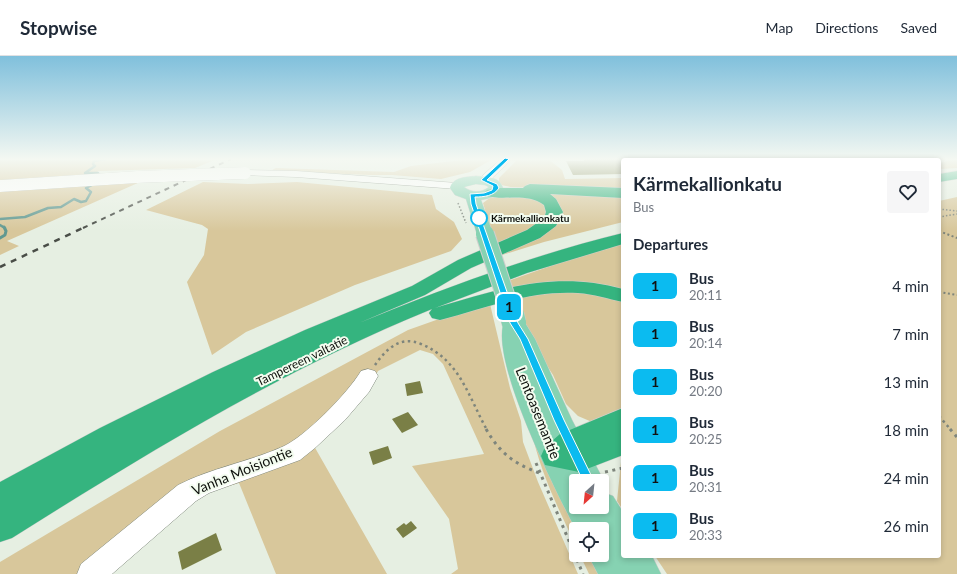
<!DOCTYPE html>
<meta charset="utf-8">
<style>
:root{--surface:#fff;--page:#f6f6f7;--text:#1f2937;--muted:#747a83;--line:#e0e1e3}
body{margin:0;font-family:Lato,sans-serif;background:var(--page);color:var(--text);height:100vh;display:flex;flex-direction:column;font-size:15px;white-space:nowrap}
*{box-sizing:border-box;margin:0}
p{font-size:13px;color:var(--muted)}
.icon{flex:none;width:22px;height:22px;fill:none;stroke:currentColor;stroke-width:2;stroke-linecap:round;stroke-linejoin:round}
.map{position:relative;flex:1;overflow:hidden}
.details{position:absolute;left:621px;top:102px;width:320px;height:400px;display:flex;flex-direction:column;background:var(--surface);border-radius:4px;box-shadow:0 2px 6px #0003}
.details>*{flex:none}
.badge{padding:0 8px;border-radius:6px;font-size:14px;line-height:26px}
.needle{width:26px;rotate:207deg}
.controls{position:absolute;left:569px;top:418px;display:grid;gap:8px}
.controls a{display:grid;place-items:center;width:40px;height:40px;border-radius:4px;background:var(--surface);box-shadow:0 2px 6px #0003;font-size:20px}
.map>.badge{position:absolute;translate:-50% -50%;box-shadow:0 0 0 2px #fff}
h2{padding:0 12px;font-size:15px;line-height:36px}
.round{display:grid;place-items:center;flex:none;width:42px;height:42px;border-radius:4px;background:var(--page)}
.headline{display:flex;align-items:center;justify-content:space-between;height:68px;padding:0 12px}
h1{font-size:19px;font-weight:700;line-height:30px}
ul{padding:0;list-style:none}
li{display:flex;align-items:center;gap:12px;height:48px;padding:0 12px}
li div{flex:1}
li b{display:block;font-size:15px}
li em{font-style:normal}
li .badge{min-width:44px;font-weight:700;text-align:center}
header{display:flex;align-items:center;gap:24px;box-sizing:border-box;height:56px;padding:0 20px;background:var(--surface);border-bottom:1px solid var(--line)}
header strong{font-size:19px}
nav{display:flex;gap:22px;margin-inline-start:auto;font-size:14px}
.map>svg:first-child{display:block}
.green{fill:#d8c79b}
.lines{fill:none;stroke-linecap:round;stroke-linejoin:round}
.stream-far1{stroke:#609890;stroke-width:2.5}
.stream{stroke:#609890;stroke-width:3}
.building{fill:#7a7f46}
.minor-casing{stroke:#7d867a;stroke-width:1}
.major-casing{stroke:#cfcfce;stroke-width:1}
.highway-casing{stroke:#cfcfce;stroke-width:1}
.path-far3{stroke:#7e857c;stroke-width:1.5;stroke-dasharray:1.5 2;stroke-linecap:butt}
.path-far2{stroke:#7e857c;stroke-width:2;stroke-dasharray:2 2.5;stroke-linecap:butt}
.path-far1{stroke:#7e857c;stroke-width:2.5;stroke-dasharray:2.5 3.5;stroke-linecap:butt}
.path{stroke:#7e857c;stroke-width:3;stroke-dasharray:3 4.5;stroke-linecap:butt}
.minor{fill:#fff;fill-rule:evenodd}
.major{fill:#86d2b2;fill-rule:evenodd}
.highway{fill:#35b47f;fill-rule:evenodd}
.rail-far1{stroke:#494d47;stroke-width:2;stroke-dasharray:5 5;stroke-linecap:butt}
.rail{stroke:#494d47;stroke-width:2.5;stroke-dasharray:6 6;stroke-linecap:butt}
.minor-bridge-casing{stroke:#7d867a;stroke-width:12;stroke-linecap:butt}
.major-bridge-far1-casing{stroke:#cfcfce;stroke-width:20;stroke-linecap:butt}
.major-bridge-casing{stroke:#cfcfce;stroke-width:25;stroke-linecap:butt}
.minor-bridge{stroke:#fff;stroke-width:12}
.major-bridge-far1{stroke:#86d2b2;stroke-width:18}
.major-bridge{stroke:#86d2b2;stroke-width:24}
.line{fill:#0bbbf0;stroke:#fff}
.stop-dot{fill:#fff;stroke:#0bbbf0;stroke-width:2}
.labels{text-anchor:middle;stroke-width:4;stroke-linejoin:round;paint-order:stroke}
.far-stop-label{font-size:10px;font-weight:bold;fill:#0d100c;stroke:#f3fcef;text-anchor:start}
.street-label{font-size:12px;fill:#0d100c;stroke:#f3fcef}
.near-street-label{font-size:14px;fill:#0d100c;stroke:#f3fcef}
</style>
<header>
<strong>Stopwise</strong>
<nav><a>Map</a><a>Directions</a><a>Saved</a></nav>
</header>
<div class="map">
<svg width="957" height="518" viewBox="0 0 957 518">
<rect width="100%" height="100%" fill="#e6efe2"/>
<!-- green -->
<path class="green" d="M0,103H217L195,112L99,115L86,121L0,127Z
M470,103H493L470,116L441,123L392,119H371L270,115L276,112L394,116L411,110Z
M515,103H548L562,114L565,123L623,122V134L511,131L501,129L499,126V122L516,105L514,104Z
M957,103V112L939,113V107Z
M140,126L7,185L19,190L0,199V136L90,128Z
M203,126L248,128L297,126L432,139L436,153L454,166L462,183L451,195L355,229L246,276L212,299L187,226L204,199L208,173L202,169L146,154Z
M538,138L623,139V166L544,186L499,200L555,164Z
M526,139L549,150L542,167L496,191L483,147L491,141Z
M957,141V518H667L655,500H939V145Z
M623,188V236L511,234L508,225L576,201Z
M573,235L623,245V355L592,366L578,360L566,348L553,319L533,288L514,241Z
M490,248L510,332L521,365L523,386L538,426L578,518H451L458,513L449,463L412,410L484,398L443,308L433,298L420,294L378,315L363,343L314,390L387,518H276L239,427L205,437L102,518H0V506L220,375L408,274L439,263Z
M531,372L576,473V490C558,452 539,414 531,372Z
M623,404V454L617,445L621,406Z
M580,499H596L607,518H589Z"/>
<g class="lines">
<!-- stream-far1 -->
<path class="stream-far1" d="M99,119L98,117H85L95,110L93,108L94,105L105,103
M0,163L25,161L48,152L61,151L74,143L81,146L86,145L91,136L86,132L92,129
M0,169L5,172"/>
<!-- stream -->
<path class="stream" d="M0,182L5,179L6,175L4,171"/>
</g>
<!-- building -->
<path class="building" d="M583,103H623V118L573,119L566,105H584Z
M420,325L423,337L407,340L405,328Z
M408,356L418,369L402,377L392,363Z
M388,390L392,402L373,409L369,396Z
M411,465L417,472L403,482L396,473L404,467L406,469Z
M216,477L222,494L182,514L178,496Z"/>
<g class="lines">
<!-- minor casing -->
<g class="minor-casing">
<path id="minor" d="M501,103H512L488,126H480L478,124L480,122Z
M245,114L296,115L457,127L461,128L463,130L461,132L457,133L296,121L241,119L239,117Z
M368,313L375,315L378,320L369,336L345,364L315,392L300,404L209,437L196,445L112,518H77L81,508L178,429C211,412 248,406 282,391C305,381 348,337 361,315Z"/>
</g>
<!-- major casing -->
<g class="major-casing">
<path id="major" d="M476,120C487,121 499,120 503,132C498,140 491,142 481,144L493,178L491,182L485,183L479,182L477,178L466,143L455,139L450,132C453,121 466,121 476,120ZM476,128L485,129L489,131C481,137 472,137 464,131Z
M514,260L522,262L535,283L572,364L604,425L602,429V425H576V451H602V436L613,440L623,456V500H652L661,518H598L588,499H602V473H576V474C558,439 484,295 506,262Z"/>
</g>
<!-- highway casing -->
<g class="highway-casing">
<path id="highway" d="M957,115V123L939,126V118Z
M530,128L623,132V142L550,138L556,143L563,156L556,170L540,182L471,212L425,239L359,267C445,232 533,199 623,177V188L527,217L435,252C500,233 555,214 623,233V246C608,243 594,238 578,237C530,234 486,252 440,264L432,262L429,257L432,253C284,313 147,397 12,482L0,486V426L100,372L213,316L305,274L412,230L458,204L527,174L544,162L546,156L544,149C526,136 506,145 487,140L484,137L487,134L499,132H523L525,130Z
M623,352V399L579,416L545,409L541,400L545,391L560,378Z"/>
</g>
<!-- path-far3 -->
<path class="path-far3" d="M458,147L466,167
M939,153L957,155
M939,161L957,158"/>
<!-- path-far2 -->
<path class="path-far2" d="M939,175L957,182
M939,236L957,239"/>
<!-- path-far1 -->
<path class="path-far1" d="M375,309C386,293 401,279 421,288C460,304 468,340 487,374
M939,360L951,374"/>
<!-- path -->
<path class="path" d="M486,373C500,397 513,407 539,417
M950,373L957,381
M536,407L583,518
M605,416L623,412"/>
<!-- minor -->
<use href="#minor" class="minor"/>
<!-- major -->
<use href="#major" class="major"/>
<!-- highway -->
<use href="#highway" class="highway"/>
<!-- rail-far1 -->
<path class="rail-far1" d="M83,172L231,103"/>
<!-- rail -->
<path class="rail" d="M0,211L85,171"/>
<!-- minor-bridge casing -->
<g class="minor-bridge-casing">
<path id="minor-bridge" d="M0,130L137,121L245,117"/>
</g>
<!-- major-bridge-far1 casing -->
<g class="major-bridge-far1-casing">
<path id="major-bridge-far1" d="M485,178L512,260"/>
</g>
<!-- major-bridge casing -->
<g class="major-bridge-casing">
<path id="major-bridge" d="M512,259L514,267"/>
</g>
<!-- minor-bridge -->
<use href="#minor-bridge" class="minor-bridge"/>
<!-- major-bridge-far1 -->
<use href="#major-bridge-far1" class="major-bridge-far1"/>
<!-- major-bridge -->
<use href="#major-bridge" class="major-bridge"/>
</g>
<!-- sky -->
<linearGradient id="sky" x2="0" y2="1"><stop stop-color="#80c0dc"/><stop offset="0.59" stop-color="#f4f8f2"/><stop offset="1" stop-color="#f4f8f2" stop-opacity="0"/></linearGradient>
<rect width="957" height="175" fill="url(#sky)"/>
<!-- line -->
<path class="line" d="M505,102L509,103L487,124L497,128L499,132C494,140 484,141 475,141L476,148L518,267L528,283L564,364L594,425L593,428L589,430L585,428L583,425L554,364L520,283L510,267L471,148L470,138L484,137L492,134L493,130L481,124Z"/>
<!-- markers -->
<circle class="stop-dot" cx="479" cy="162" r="8"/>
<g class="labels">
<!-- far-stop labels -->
<g class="far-stop-label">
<text x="491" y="166">Kärmekallionkatu</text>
</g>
<!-- street labels -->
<g class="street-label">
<text transform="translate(302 305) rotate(-26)" y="4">Tampereen valtatie</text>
</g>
<!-- near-street labels -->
<g class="near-street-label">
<text transform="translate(538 357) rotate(68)" y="5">Lentoasemantie</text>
<text transform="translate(242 415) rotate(-22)" y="5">Vanha Moisiontie</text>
</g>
</g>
</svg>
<div class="controls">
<a><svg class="needle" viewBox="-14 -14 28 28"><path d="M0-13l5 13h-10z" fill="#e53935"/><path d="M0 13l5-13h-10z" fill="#747a83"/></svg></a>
<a><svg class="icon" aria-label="locate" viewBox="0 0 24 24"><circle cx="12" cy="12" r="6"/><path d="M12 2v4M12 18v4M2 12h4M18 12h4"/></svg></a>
</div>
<b class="badge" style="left:509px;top:251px;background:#0bbbf0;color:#111">1</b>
<section class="details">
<div class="headline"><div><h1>Kärmekallionkatu</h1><p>Bus</p></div><a class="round"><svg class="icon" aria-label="heart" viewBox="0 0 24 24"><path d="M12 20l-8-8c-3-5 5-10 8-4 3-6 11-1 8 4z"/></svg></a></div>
<h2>Departures</h2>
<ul>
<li><span class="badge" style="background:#0bbbf0;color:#111">1</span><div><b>Bus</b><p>20:11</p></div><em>4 min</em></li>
<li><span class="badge" style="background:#0bbbf0;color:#111">1</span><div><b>Bus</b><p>20:14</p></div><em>7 min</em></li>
<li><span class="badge" style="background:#0bbbf0;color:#111">1</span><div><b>Bus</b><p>20:20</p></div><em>13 min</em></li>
<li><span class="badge" style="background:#0bbbf0;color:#111">1</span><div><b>Bus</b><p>20:25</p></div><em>18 min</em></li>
<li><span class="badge" style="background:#0bbbf0;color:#111">1</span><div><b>Bus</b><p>20:31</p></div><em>24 min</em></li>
<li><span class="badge" style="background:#0bbbf0;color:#111">1</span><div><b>Bus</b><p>20:33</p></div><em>26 min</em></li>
</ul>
</section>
</div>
